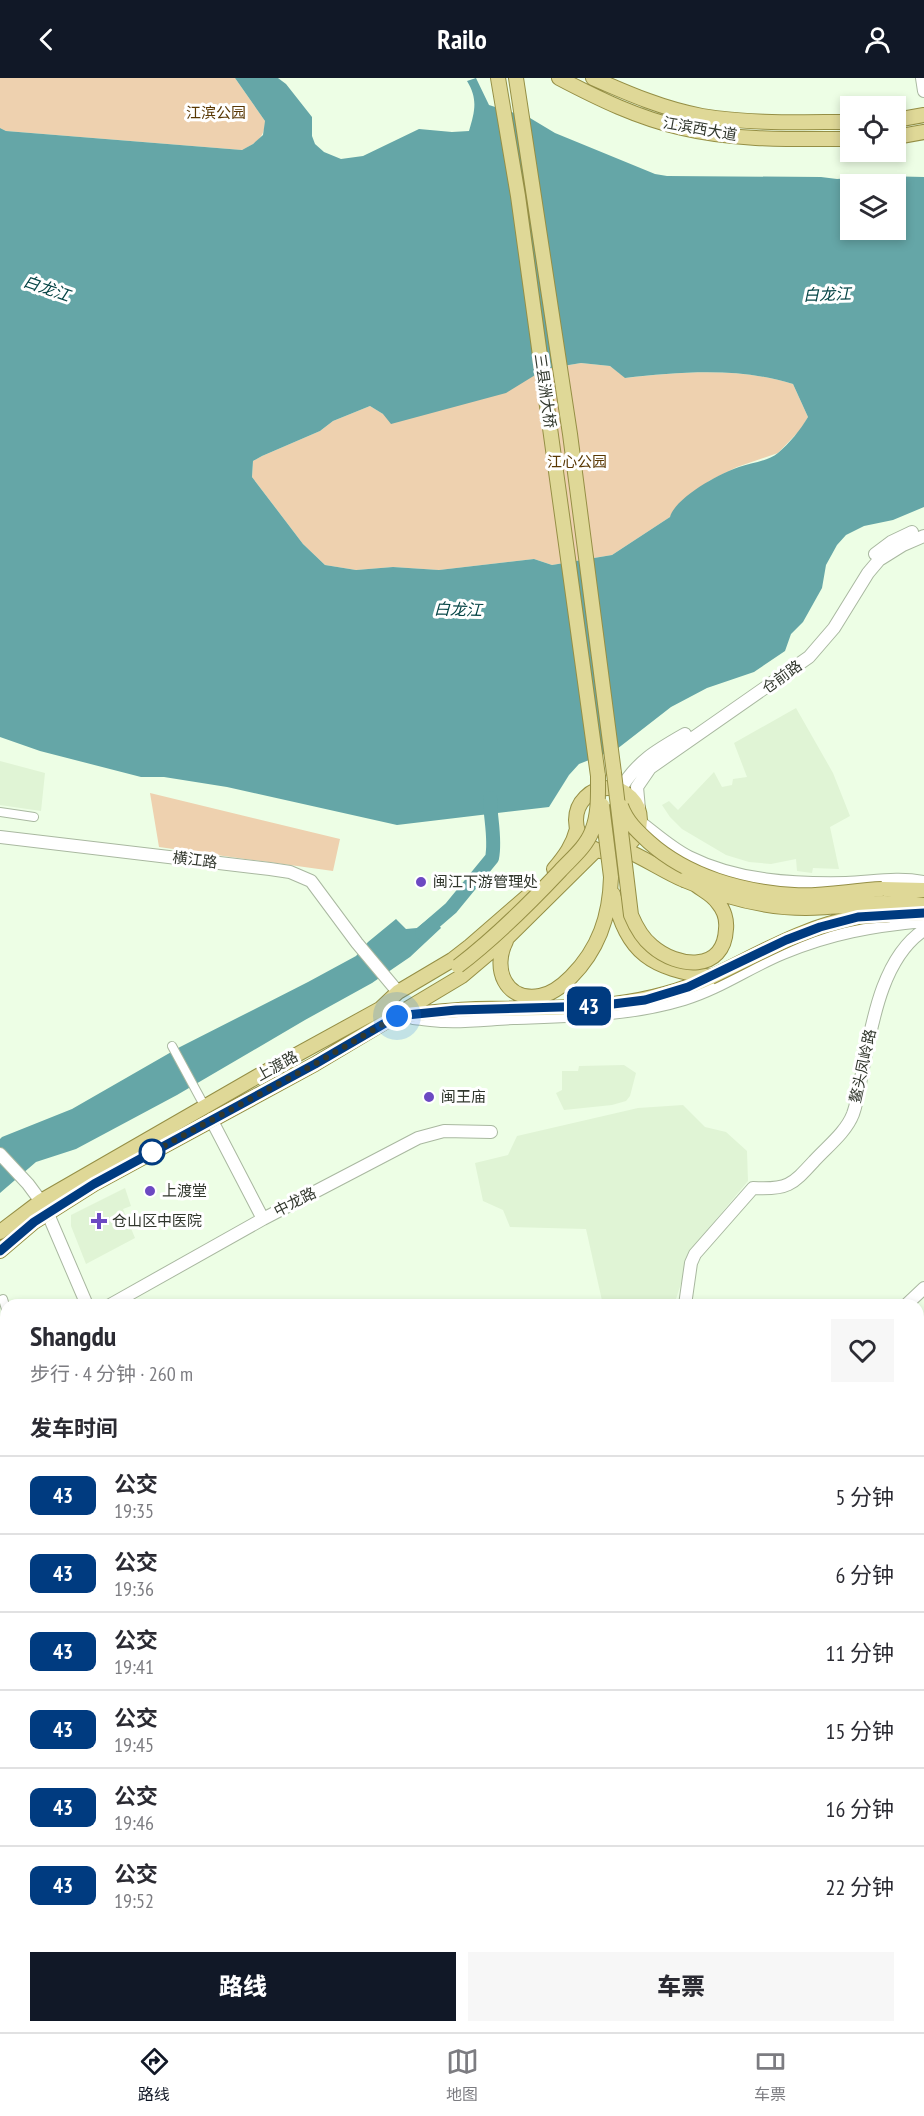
<!DOCTYPE html>
<html lang="zh">
<meta charset="utf-8">
<style>
:root{--surface:#fff;--page:#f7f7f7;--text:#2b2b33;--muted:#7c7c81;--line:#e1e1e2;--accent:#111827}
body{margin:0;font-family:"PT Sans Narrow","Noto Sans SC",sans-serif;background:var(--page);color:var(--text);height:100vh;display:flex;flex-direction:column;font-size:22px;white-space:nowrap}
*{box-sizing:border-box;margin:0}
p{font-size:20px;color:var(--muted)}
.icon{flex:none;width:33px;height:33px;fill:none;stroke:currentColor;stroke-width:2;stroke-linecap:round;stroke-linejoin:round}
.map{position:relative;flex:1;overflow:hidden}
.details{position:absolute;left:0px;top:1221px;width:924px;height:734px;display:flex;flex-direction:column;background:var(--surface);border-radius:18px 18px 0 0;box-shadow:0 3px 9px #0003}
.details>*{flex:none}
.badge{padding:0 12px;border-radius:9px;font-size:21px;line-height:39px}
.controls{position:absolute;left:840px;top:18px;display:grid;gap:12px}
.controls a{display:grid;place-items:center;width:66px;height:66px;border-radius:0px;background:var(--surface);box-shadow:0 3px 9px #0003;font-size:30px}
.you{position:absolute;width:30px;height:30px;margin:-15px;border:4px solid #fff;border-radius:50%;background:#1a73e8;box-shadow:0 0 0 9px #1a73e833}
.map>.badge{position:absolute;translate:-50% -50%;box-shadow:0 0 0 3px #fff}
h2{padding:0 30px;font-size:22px;line-height:54px}
.round{display:grid;place-items:center;flex:none;width:63px;height:63px;border-radius:0px;background:var(--page)}
.head{display:flex;align-items:center;justify-content:space-between;height:102px;padding:0 30px}
h1{font-size:28px;font-weight:800;line-height:45px}
.action{display:flex;gap:12px;margin-top:auto;padding:12px 30px}
.action a{flex:1;height:69px;border-radius:0px;background:var(--accent);color:#fff;font-size:24px;font-weight:800;line-height:69px;text-align:center}
.action a+a{background:var(--page);color:var(--text)}
ul{padding:0;list-style:none}
li{display:flex;align-items:center;gap:18px;height:78px;padding:0 30px;border-top:2px solid var(--line)}
li div{flex:1}
li b{display:block;font-size:22px}
li em{font-style:normal}
li .badge{min-width:66px;font-weight:700;text-align:center}
header{display:flex;justify-content:space-between;align-items:center;height:78px;padding:0 30px;background:var(--accent);color:#fff;font-size:27px;font-weight:800}
.dock{display:flex;justify-content:space-around;align-items:center;height:84px;border-top:2px solid var(--line);background:var(--surface);font-size:16px;color:var(--muted)}
.dock a{display:grid;justify-items:center;gap:3px}
.dock .current{color:var(--accent)}
.map>svg:first-child{display:block}
.built{fill:#e0f4d5}
.green{fill:#eed1af}
.water{fill:#65a6a7;fill-rule:evenodd}
.lines{fill:none;stroke-linecap:round;stroke-linejoin:round}
.river{stroke:#65a6a7;stroke-width:14}
.street-casing{stroke:#a9b8a0;stroke-width:10}
.secondary-casing{stroke:#a9b8a0;stroke-width:14}
.primary-casing{stroke:#958f45;stroke-width:16}
.street{stroke:#fff;stroke-width:8}
.secondary{stroke:#fff;stroke-width:12}
.primary{stroke:#dfd897;stroke-width:14}
.primary-bridge-casing{stroke:#958f45;stroke-width:16;stroke-linecap:butt}
.primary-bridge{stroke:#dfd897;stroke-width:14}
.line-casing{stroke:#fff;stroke-width:14}
.line{stroke:#003b80;stroke-width:9}
.walk{stroke:#32382e;stroke-width:6;stroke-dasharray:0 10.8}
.poi-dot{fill:#6c49c2;stroke:#fff;stroke-width:2}
.stop-dot{fill:#fff;stroke:#003b80;stroke-width:3}
.labels{text-anchor:middle;stroke-width:6;stroke-linejoin:round;paint-order:stroke}
.park-label{font-size:15px;fill:#593804;stroke:#fff}
.street-label{font-size:15px;fill:#32382e;stroke:#fff}
.poi-label{font-size:15px;fill:#32382e;stroke:#fff;text-anchor:start}
.water-label{font-size:16px;font-style:italic;fill:#064546;stroke:#fff}
</style>
<header><svg class="icon" aria-label="back" viewBox="0 0 24 24"><path d="M15 5l-7 7 7 7"/></svg>Railo<svg class="icon" aria-label="person" viewBox="0 0 24 24"><circle cx="12" cy="8" r="4"/><path d="M4 21q1-7 8-7t8 7"/></svg></header>
<div class="map">
<svg width="924" height="1954" viewBox="0 0 924 1954">
<rect width="100%" height="100%" fill="#edfee5"/>
<!-- built -->
<path class="built" d="M796,630L833,695L850,738L830,749L839,791L813,790L812,795L797,793L796,781L771,786L749,784L726,777L682,751L670,739L662,727L669,723L678,732L714,694L722,709L732,707L733,701L747,699L734,665Z
M0,683L45,695L41,733L0,727Z
M624,987L636,995L630,1018L626,1023L612,1027L564,1032L556,1015L562,1012V993H578L579,988Z
M683,1027L705,1049L726,1054L747,1073L748,1103L693,1169L674,1227H603L586,1151L510,1149L503,1132L483,1123L475,1085L508,1077L517,1058L638,1030Z
M125,1110L131,1128L123,1131L135,1160L86,1186L71,1148V1137Z
M924,1350V1389L918,1376V1353Z
M924,1509V1848L918,1849V1511Z
M114,1948L453,1949L449,1954H109Z"/>
<!-- green -->
<path class="green" d="M0,0H235L265,43C265,60 256,65 242,72L6,53L0,50Z
M581,285L610,288L626,300C680,294 740,289 793,306L808,339L801,351L778,375L737,389L709,403L670,439L612,477L552,487L534,481L439,492L393,489L356,492L325,487L303,466L252,399L253,383L262,378L320,353L333,343L370,328L383,336L545,291Z
M150,715L340,761L333,793L159,769Z
M918,1315L924,1318V1347L918,1350Z
M918,1386L924,1400V1496L918,1495Z
M924,1609V1647L918,1649V1610Z
M918,1804H924V1832H918Z"/>
<!-- water -->
<path class="water" d="M235,0H278L286,6L312,39V58L315,66L324,74L341,81L363,78L419,51L452,54L469,53C475,33 478,21 467,3L476,0L489,27L530,40L555,55L655,96L667,98L821,99L837,101L881,98L924,99V429L893,442L864,448L846,457L837,467L826,487L822,510L803,544L791,556L785,573L754,594L707,610L671,629L617,671L579,686L569,697L549,729L397,747L227,709L164,699H141L40,673L0,659V50L6,53L242,72L253,66L263,57L265,43ZM850,106H896V152H850ZM581,285L610,288L625,300C680,294 740,289 793,306L808,339C801,351 789,366 778,375C768,383 751,385 739,389C720,395 675,420 670,439L612,477L552,487L534,481L439,492L393,489L356,492L325,487L303,466L252,399L253,383L262,378L320,353L333,343L370,328L383,336L391,346L506,315L545,291Z
M432,838L441,850L410,879L372,905L305,942L177,1017L76,1071L36,1084L0,1115V1061L2,1059L72,1031L180,969L308,904L356,878L368,864L396,841L406,851L417,850Z
M918,1743H924V1798H918Z"/>
<g class="lines">
<!-- river -->
<path class="river" d="M422,855L451,830L492,780C496,761 490,740 490,720"/>
<!-- street casing -->
<g class="street-casing">
<path id="street" d="M0,734L34,739
M172,968L205,1029
M3,1221L6,1231
M918,1702L924,1700"/>
</g>
<!-- secondary casing -->
<g class="secondary-casing">
<path id="secondary" d="M922,0L924,13
M875,476L891,464L912,454
M620,712C637,683 657,672 685,656
M639,731L637,709L650,690L809,579L834,550L868,495L879,482L903,467L924,458
M640,744C656,756 671,770 689,779C737,803 793,806 846,805C872,804 898,799 924,804
M0,759L270,791L290,794L311,803L357,865L398,914
M413,940C424,941 434,943 445,943C467,944 491,941 513,940C571,938 628,938 684,921C720,910 749,889 783,875C831,855 872,848 924,843
M211,1041L263,1141
M0,1076L28,1106L45,1129L87,1227
M110,1227L263,1141L418,1060L444,1053L491,1054
M685,1227L691,1185L695,1176L753,1110C788,1112 792,1107 815,1082C828,1068 846,1054 853,1036C857,1025 859,1012 861,1000C871,952 880,881 924,852
M906,1227L924,1210
M0,1327L6,1325
M0,1398L6,1395
M104,1954L109,1948
M527,1954L535,1949"/>
</g>
<!-- primary casing -->
<g class="primary-casing">
<path id="primary" d="M498,0L518,118L598,698
M516,0L570,356L614,695
M559,0C599,21 638,40 682,50C736,63 795,61 850,61
M593,0C629,16 664,31 702,38C751,46 801,44 850,44
M896,42L924,37
M896,59L924,54
M576 742a32 32 0 1 1 64 0a32 32 0 1 1-64 0Z
M623,771C645,780 663,793 684,802
M554,791C565,778 573,767 577,751
M882,811L924,812
M613,816C628,877 651,890 711,899
M884,825L900,824L924,827
M890,836L924,835
M506,863C492,890 505,924 540,918C552,916 563,907 571,899C599,871 610,838 611,799
M402,937C427,935 451,932 476,931C558,929 634,935 711,899
M0,1154L41,1123L258,998L380,931L398,914L452,882L470,868L530,816
M0,1173L34,1144L94,1106L315,986L462,898L508,859L596,772"/>
</g>
<!-- street -->
<use href="#street" class="street"/>
<!-- secondary -->
<use href="#secondary" class="secondary"/>
<!-- primary -->
<use href="#primary" class="primary"/>
<!-- primary-bridge casing -->
<g class="primary-bridge-casing">
<path id="primary-bridge" d="M614,695L631,837C636,849 642,860 652,868C677,890 724,895 726,851C727,842 724,832 718,825C713,817 704,813 696,807
M602,727L611,799
M621,728C627,744 637,753 649,764C688,799 743,814 794,817C823,819 853,812 882,811
M684,802C721,818 765,830 806,830C832,830 858,826 884,825
M458,888C496,859 528,827 560,793C571,781 586,769 592,753C599,736 598,716 598,698
M711,899C759,876 805,848 858,839C869,837 880,837 890,836"/>
</g>
<!-- primary-bridge -->
<use href="#primary-bridge" class="primary-bridge"/>
</g>
<g class="lines">
<!-- line casing -->
<g class="line-casing">
<path id="line" d="M0,1173L34,1144L94,1106L315,986L397,938L456,932L597,928L645,922L688,909L786,862L820,849L858,839L924,835"/>
</g>
<!-- line -->
<use href="#line" class="line"/>
<!-- walk -->
<path class="walk" d="M152,1074L149,1076L315,986L397,938"/>
</g>
<!-- markers -->
<g class="poi-dot">
<circle cx="421" cy="804" r="6"/>
<circle cx="429" cy="1019" r="6"/>
<circle cx="150" cy="1113" r="6"/>
<path d="M96 1134h6v6h6v6h-6v6h-6v-6h-6v-6h6z"/>
</g>
<circle class="stop-dot" cx="152" cy="1074" r="12"/>
<g class="labels">
<!-- park labels -->
<g class="park-label">
<text x="216" y="40">江滨公园</text>
<text x="577" y="389">江心公园</text>
</g>
<!-- street labels -->
<g class="street-label">
<text transform="translate(700 51) rotate(10)" y="5">江滨西大道</text>
<text transform="translate(545 313) rotate(82)" y="5">三县洲大桥</text>
<text transform="translate(782 599) rotate(-36)" y="5">仓前路</text>
<text transform="translate(195 782) rotate(7)" y="5">横江路</text>
<text transform="translate(277 988) rotate(-29)" y="5">上渡路</text>
<text transform="translate(863 988) rotate(-78)" y="5">鳌头凤岭路</text>
<text transform="translate(295 1124) rotate(-27)" y="5">中龙路</text>
</g>
<!-- poi labels -->
<g class="poi-label">
<text x="433" y="809">闽江下游管理处</text>
<text x="441" y="1024">闽王庙</text>
<text x="162" y="1118">上渡堂</text>
<text x="112" y="1148">仓山区中医院</text>
</g>
<!-- water labels -->
<g class="water-label">
<text transform="translate(47 210) rotate(19)" y="6">白龙江</text>
<text transform="translate(827 216) rotate(-2)" y="6">白龙江</text>
<text transform="translate(458 531) rotate(2)" y="6">白龙江</text>
</g>
</g>
</svg>
<div class="controls">
<a><svg class="icon" aria-label="locate" viewBox="0 0 24 24"><circle cx="12" cy="12" r="6"/><path d="M12 2v4M12 18v4M2 12h4M18 12h4"/></svg></a>
<a><svg class="icon" aria-label="layers" viewBox="0 0 24 24"><path d="M12 4l9 5-9 5-9-5zM3 14l9 5 9-5"/></svg></a>
</div>
<div class="you" style="left:397px;top:938px"></div>
<b class="badge" style="left:589px;top:928px;background:#003b80;color:#fff">43</b>
<section class="details">
<div class="head"><div><h1>Shangdu</h1><p>步行 · 4 分钟 · 260 m</p></div><a class="round"><svg class="icon" aria-label="heart" viewBox="0 0 24 24"><path d="M12 20l-8-8c-3-5 5-10 8-4 3-6 11-1 8 4z"/></svg></a></div>
<h2>发车时间</h2>
<ul>
<li><span class="badge" style="background:#003b80;color:#fff">43</span><div><b>公交</b><p>19:35</p></div><em>5 分钟</em></li>
<li><span class="badge" style="background:#003b80;color:#fff">43</span><div><b>公交</b><p>19:36</p></div><em>6 分钟</em></li>
<li><span class="badge" style="background:#003b80;color:#fff">43</span><div><b>公交</b><p>19:41</p></div><em>11 分钟</em></li>
<li><span class="badge" style="background:#003b80;color:#fff">43</span><div><b>公交</b><p>19:45</p></div><em>15 分钟</em></li>
<li><span class="badge" style="background:#003b80;color:#fff">43</span><div><b>公交</b><p>19:46</p></div><em>16 分钟</em></li>
<li><span class="badge" style="background:#003b80;color:#fff">43</span><div><b>公交</b><p>19:52</p></div><em>22 分钟</em></li>
</ul>
<div class="action"><a>路线</a><a>车票</a></div>
</section>
</div>
<nav class="dock">
<a class="current"><svg class="icon" aria-label="directions" viewBox="0 0 24 24"><path d="M12 3l9 9-9 9-9-9zM9 14v-3h6M13 9l2 2-2 2"/></svg>路线</a>
<a><svg class="icon" aria-label="map" viewBox="0 0 24 24"><path d="M3 6l6-2 6 2 6-2v14l-6 2-6-2-6 2zM9 4v14M15 6v14"/></svg>地图</a>
<a><svg class="icon" aria-label="tickets" viewBox="0 0 24 24"><path d="M3 7h18v10H3zM15 7v10"/></svg>车票</a>
</nav>
